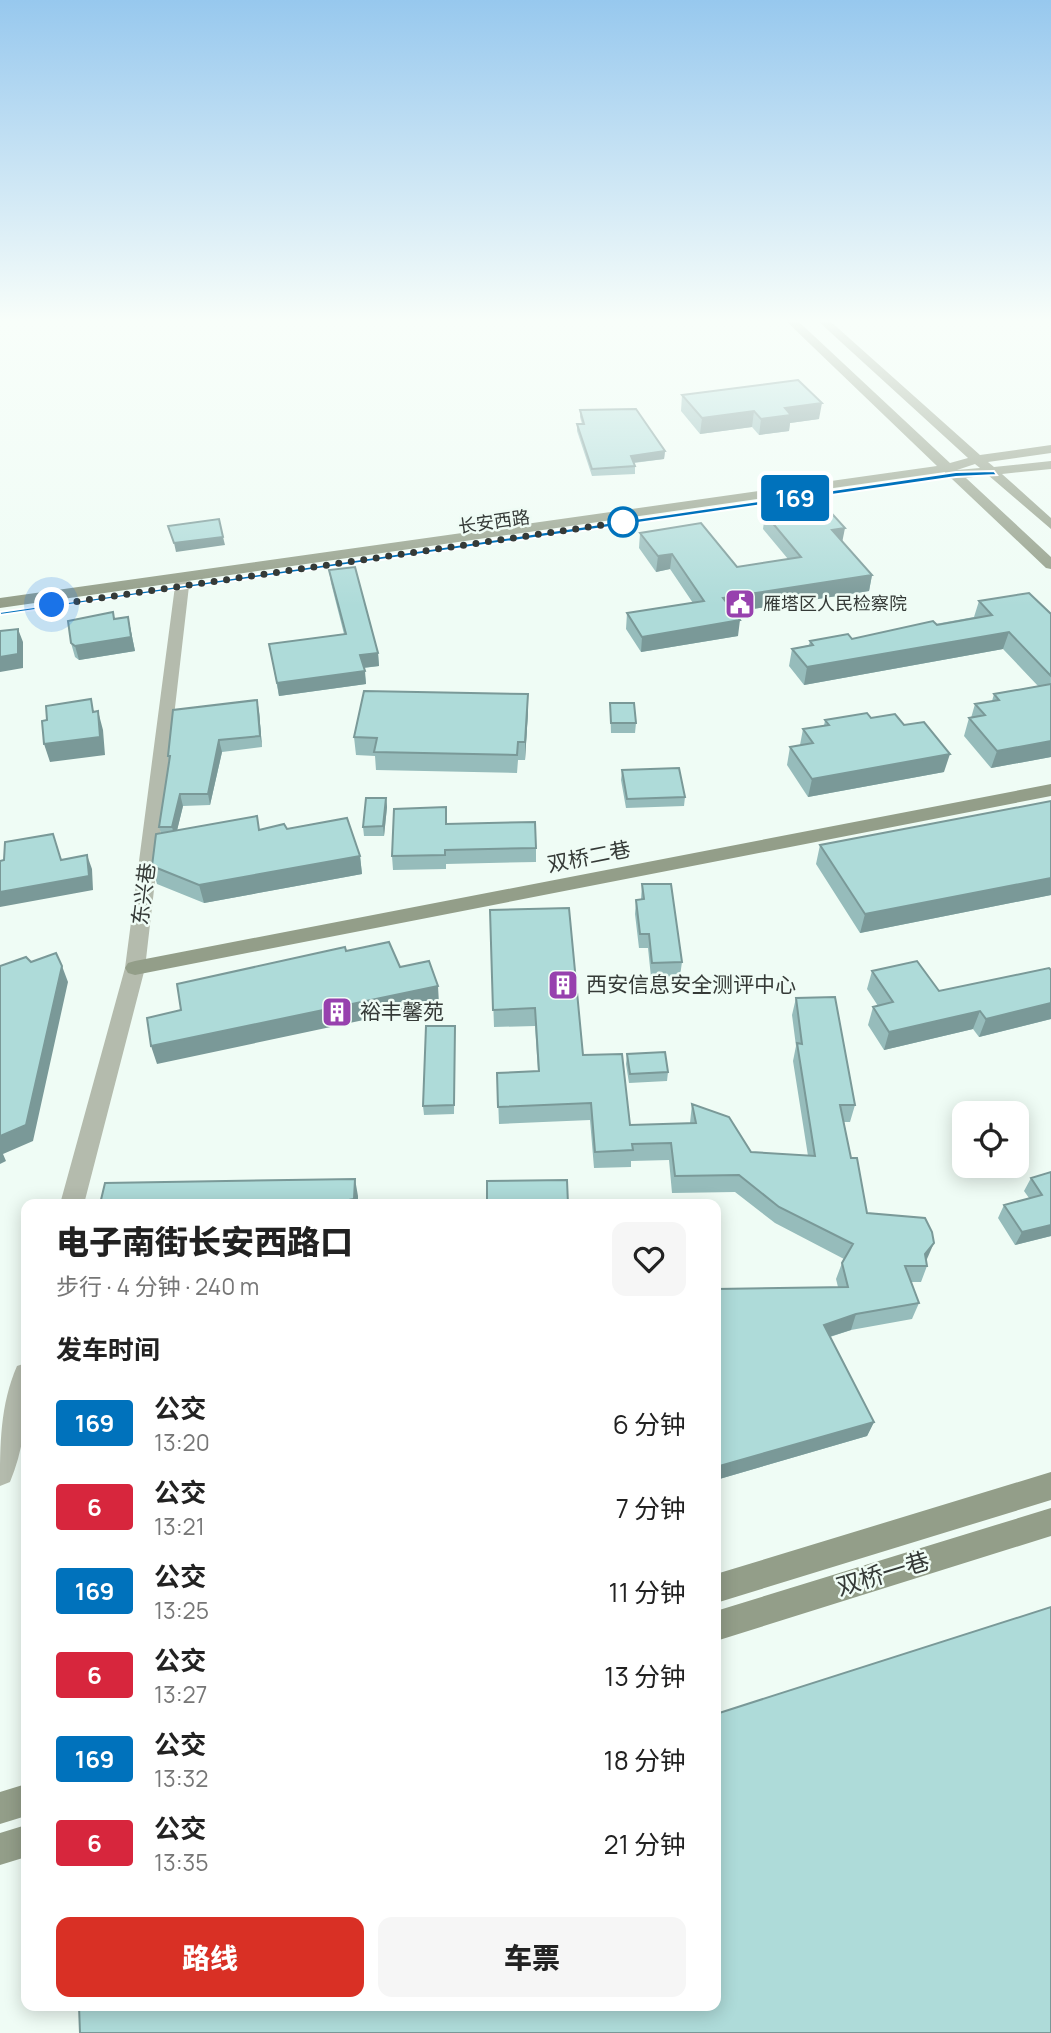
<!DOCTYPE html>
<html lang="zh">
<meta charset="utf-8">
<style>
:root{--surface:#fff;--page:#f6f6f6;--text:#222;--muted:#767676;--accent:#d93025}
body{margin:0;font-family:Manrope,"Noto Sans SC",sans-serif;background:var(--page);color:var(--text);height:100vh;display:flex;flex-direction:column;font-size:26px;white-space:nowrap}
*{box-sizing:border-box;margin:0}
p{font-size:23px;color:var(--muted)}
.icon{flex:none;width:38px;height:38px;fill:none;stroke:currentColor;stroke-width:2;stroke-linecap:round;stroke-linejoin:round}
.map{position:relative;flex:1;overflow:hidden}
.drawer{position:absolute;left:21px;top:1199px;width:700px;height:812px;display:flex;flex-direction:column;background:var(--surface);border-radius:14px;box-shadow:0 4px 18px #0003}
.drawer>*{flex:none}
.badge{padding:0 14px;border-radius:5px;font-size:24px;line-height:46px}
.controls{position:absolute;left:952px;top:1101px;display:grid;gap:14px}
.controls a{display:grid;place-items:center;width:77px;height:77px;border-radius:14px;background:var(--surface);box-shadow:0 4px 18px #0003;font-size:35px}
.you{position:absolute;width:35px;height:35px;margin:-18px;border:5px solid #fff;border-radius:50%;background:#1a73e8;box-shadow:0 0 0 10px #1a73e833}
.map>.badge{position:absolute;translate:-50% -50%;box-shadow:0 0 0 4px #fff}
h2{padding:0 35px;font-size:26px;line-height:63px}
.round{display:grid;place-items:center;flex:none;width:74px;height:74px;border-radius:14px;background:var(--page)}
.headline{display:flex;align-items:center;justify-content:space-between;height:119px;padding:0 35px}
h1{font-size:33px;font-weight:800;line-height:52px}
.cta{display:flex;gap:14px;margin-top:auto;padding:14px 35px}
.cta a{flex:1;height:80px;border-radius:14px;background:var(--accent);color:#fff;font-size:28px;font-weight:800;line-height:80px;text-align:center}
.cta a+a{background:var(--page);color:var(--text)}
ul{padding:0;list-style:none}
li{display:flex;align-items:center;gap:21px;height:84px;padding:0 35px}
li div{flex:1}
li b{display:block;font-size:26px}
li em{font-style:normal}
li .badge{min-width:77px;font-weight:700;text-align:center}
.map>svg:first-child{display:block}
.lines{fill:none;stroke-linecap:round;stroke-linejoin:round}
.street{fill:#b4bbad;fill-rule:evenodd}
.secondary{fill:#939e89;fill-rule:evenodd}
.wall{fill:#96bcbb}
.shaded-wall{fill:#7a9998}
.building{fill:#aedbd9;stroke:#7a9998;stroke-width:2}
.line{fill:#0072bc;stroke:#fff;stroke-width:2}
.walk{stroke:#353a37;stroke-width:7;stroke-dasharray:0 12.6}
.stop-dot{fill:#fff;stroke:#0072bc;stroke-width:3.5}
.labels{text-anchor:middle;stroke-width:5;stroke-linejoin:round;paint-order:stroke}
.far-street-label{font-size:18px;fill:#353a37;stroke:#effcf5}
.far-poi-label{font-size:18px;fill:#353a37;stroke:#effcf5;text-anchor:start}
.street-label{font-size:21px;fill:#353a37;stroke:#effcf5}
.poi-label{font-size:21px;fill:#353a37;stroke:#effcf5;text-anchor:start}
.near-street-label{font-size:24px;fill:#353a37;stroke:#effcf5}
</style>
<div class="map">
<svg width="1051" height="2033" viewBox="0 0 1051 2033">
<rect width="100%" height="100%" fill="#effcf5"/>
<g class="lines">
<!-- street -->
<path class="street" d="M180,574L185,575L189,586L145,968L84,1204H60L125,968L175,586L173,578Z
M26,1363C28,1404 26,1444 10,1482L0,1486C0,1445 0,1405 17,1366Z"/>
<!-- secondary -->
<path class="secondary" d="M786,321H798L950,463L968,458L818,321H830L980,455L1051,445V453L988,462L994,467L1051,461V469L1002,474L1051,518V529L988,475L966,478L1051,557V569L1046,568L952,479L946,478L945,472L0,608V598L937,466ZM975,464L980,468L957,470Z
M1051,784V796L135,975L128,973L125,968L128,963L135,961Z
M1051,1472V1500L716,1603V1574Z
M1051,1508V1536L716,1641V1611Z
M26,1784V1816L0,1824V1792Z
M26,1825V1857L0,1865V1833Z"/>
</g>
<!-- wall -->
<path class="wall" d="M682,395L819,419L790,423L789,431L759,435L752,427L700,434L681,411Z
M580,410L665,451L664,459L634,463L635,466V474L592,476L577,431V424H582L580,417Z
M765,514L843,542L872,575L869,591L733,612L738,636L641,652L626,629L627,613L693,603L670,569L656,572L639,548L640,533L737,567L788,559L763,529Z
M329,570L378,653L379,666L364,668L366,684L279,696L269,644L344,634L331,583Z
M979,601L1051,614V757L991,768L964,736L969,718H971L975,704L992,701L994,694L1038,686L1003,649L804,685L789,666L792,649L809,645L810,641L852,639L974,617Z
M128,617L135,651L79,660L75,657L71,643L115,619Z
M610,703L636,723L635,733H611Z
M259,711L262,747L222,752L210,805L183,806L177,830L287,829L360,856L362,874L204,903L157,884L152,866L161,833L159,827L169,762L168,756Z
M528,712L525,760H518L517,773L376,770L375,756L356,755L354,737Z
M871,718L904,725L944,772L808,797L787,765L790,747L800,745L803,729L824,726L825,720Z
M622,770L685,797L684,806L626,808L621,780Z
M386,798L387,807L384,836H364L363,827Z
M1051,801V895L860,933L816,864L820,845Z
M447,824L536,848V862L446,864V869L393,870L392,856Z
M642,884L682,962L680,976L651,977L648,948H639L635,914L636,900L641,899Z
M490,910L583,1055L630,1125L690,1123L692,1104L751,1152L808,1156L793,1061L796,1046L792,1015L796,998L855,1105L850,1122H844L851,1158L867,1213L927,1259L926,1260L927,1266L921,1282H911L919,1303L912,1319L851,1330L830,1337L874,1422L867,1436L716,1480L838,1287L836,1279L842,1263L844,1259L775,1223L735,1192L672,1193L669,1160L631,1161V1167L594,1168L590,1120L499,1124L497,1073L538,1071L535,1026L494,1027Z
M1051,970V1019L979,1037L973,1029L884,1050L868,1025L873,1007L878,1006L867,989L872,971L939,991Z
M455,1026L454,1114L424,1115L423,1106Z
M627,1054L668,1072L667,1081L629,1083L626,1064Z
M1051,1172V1236L1015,1245L998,1218L1004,1205L1029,1198L1024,1191L1031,1178Z
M358,1196V1204H100Z"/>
<!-- shaded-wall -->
<path class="shaded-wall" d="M822,403L819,419L790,423L789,431L759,435L761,419L785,408Z
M754,411L752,427L700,434L702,418Z
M665,451L664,459L630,463L631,456Z
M845,528L842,543L832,530Z
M223,537L225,545L176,552L174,543Z
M672,554L670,569L656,572L658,556Z
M872,575L869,591L721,614L723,598Z
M128,617L135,651L79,660L75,646Z
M740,620L738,636L641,652L642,637Z
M18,629L23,642V668L0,672V657Z
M1009,632L1003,649L804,685L807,667Z
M378,653L379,666L361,668L360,655Z
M365,671L366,684L279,696L277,683Z
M528,694V712L525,760V742Z
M257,700L259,711L262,747L260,736Z
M98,711L103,730L105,755L50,762L44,744Z
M219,740L222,752L210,805L208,794Z
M1051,741V757L991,768L997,751Z
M950,754L944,772L808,797L812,779Z
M180,794L183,806L175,839L172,827Z
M386,798L387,807L384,836L383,826Z
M87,855L92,869L93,890L0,907V892Z
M360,856L362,874L204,903L199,885Z
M1051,878V895L860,933L865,914Z
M62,966L68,982L33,1141L3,1154L6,1161L0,1164V1136Z
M438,986L439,1004L157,1064L151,1046Z
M1051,1003V1019L979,1037L986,1019Z
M980,1011L973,1029L884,1050L889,1032Z
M355,1179L358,1196V1204H354V1199Z
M1051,1225V1236L1015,1245L1022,1232Z
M934,1243L927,1259L921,1266L925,1254Z
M856,1314L851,1330L819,1340L824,1325Z
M874,1422L867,1436L716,1480V1467Z"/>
<!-- building -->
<path class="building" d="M798,380L822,403L785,408L791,415L761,419L754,411L702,418L682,395Z
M636,409L665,451L631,456L635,466L592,469L577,424H584L580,410Z
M825,506L845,528L832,530L872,575L723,598L740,620L642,637L627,613L704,601L672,554L658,556L640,533L701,523L737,567L801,557L765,514Z
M219,519L223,537L174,543L168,526Z
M355,567L378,653L360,655L365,671L277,683L269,644L346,634L329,570Z
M1029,593L1051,614V676L1009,632L807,667L792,649L813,645L810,641L848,634L852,639L933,621L937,625L992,615L979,601Z
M113,612L114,619L128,617L131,637L75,646L71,643L68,621Z
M18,629V654L0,657V631Z
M1051,684V741L997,751L969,718L985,715L975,704L999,700L994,694Z
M364,691L528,694L525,742H518L517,755L374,752L377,738L354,737Z
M91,699L93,712L98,711L100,737L44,744L42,721L47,720L46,706Z
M257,700L260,736L219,740L208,794H180L172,827H159L170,756H168L173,710Z
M610,703H634L636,723H611Z
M867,713L871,718L895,714L904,725L924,722L950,754L812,779L790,747L813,743L803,729L829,725L825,720Z
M679,768L685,797L627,799L622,770Z
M366,798H386L383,826L363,827Z
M1051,801V878L865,914L820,845Z
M446,807V824L535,822L536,848L445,850V855L392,856L394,809Z
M257,816L259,830L284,824L287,829L347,818L360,856L199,885L152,866L156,834Z
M53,834L61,860L87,855L89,876L0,892V861L4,860L5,842Z
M642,884H671L682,962L652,963L649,934H640L636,900L644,899Z
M569,908L583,1055L622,1054L630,1125L696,1123L692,1104L729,1117L751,1152L815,1156L797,1043L802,1044L796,998L835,997L855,1105H840L851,1158H857L867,1213L925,1218L932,1232L934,1243L925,1254L927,1266H905L919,1303L856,1314L824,1325L874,1422L716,1467V1289L848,1287L842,1263L853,1244L779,1207L739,1175L675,1176L671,1143L632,1144L633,1150L595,1152L591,1103L498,1107L497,1073L539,1071L535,1008L493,1010L490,910Z
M389,942L400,967L429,961L438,986L151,1046L147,1018L181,1010L177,984L345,947L346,951Z
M56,953L62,966L26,1125L0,1136V966L26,957L31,962Z
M917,961L939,991L1049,968L1051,970V1003L986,1019L980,1011L889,1032L873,1007L893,1002L872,971Z
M426,1026H455L454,1105L423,1106Z
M665,1052L668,1072L630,1074L627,1054Z
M1051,1172V1225L1022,1232L1004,1205L1042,1195L1031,1178Z
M355,1179L354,1199L348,1200V1204H100L105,1183Z
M567,1180L568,1204H487V1181Z
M1051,1607V2033H80L79,2006H716V1714Z"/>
<!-- sky -->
<linearGradient id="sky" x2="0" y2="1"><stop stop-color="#97c8ee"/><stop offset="0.53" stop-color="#f8fefa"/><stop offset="1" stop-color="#f8fefa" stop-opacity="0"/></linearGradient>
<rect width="1051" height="606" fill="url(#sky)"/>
<!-- line -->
<path class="line" d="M994,471L997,475L956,477L0,615V612L956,472Z"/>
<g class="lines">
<!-- walk -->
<path class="walk" d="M52,605L623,522"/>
</g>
<!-- icons -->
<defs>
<g id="civic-square" transform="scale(1.575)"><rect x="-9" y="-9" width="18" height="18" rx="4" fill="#9741ae" stroke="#effcf5"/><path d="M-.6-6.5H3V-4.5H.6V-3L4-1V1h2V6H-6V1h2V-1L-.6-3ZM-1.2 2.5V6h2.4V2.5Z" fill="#fff"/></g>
<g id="building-square" transform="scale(1.575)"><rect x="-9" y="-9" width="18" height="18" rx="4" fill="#9741ae" stroke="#effcf5"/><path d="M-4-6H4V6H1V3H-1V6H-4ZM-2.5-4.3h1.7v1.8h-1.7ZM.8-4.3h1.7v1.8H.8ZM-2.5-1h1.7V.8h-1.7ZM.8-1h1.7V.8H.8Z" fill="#fff"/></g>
</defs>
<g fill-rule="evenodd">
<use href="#civic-square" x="740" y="604"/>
<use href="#building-square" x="563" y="985"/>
<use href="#building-square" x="337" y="1012"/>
</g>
<!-- markers -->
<circle class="stop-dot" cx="623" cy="522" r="14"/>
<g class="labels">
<!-- far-street labels -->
<g class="far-street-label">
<text transform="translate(494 522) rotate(-8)" y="6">长安西路</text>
</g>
<!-- far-poi labels -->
<g class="far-poi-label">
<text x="763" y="610">雁塔区人民检察院</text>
</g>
<!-- street labels -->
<g class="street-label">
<text transform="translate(589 857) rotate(-11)" y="7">双桥二巷</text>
<text transform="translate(144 894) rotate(-83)" y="7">东兴巷</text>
</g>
<!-- poi labels -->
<g class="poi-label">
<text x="586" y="992">西安信息安全测评中心</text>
<text x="360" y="1019">裕丰馨苑</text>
</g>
<!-- near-street labels -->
<g class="near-street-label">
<text transform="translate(883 1574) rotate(-17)" y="8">双桥一巷</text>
</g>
</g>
</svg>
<div class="controls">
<a><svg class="icon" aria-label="locate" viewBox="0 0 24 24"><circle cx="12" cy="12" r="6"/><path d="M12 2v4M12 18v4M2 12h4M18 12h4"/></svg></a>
</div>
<div class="you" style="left:52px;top:605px"></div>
<b class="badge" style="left:795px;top:498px;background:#0072bc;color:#fff">169</b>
<section class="drawer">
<div class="headline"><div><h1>电子南街长安西路口</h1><p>步行 · 4 分钟 · 240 m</p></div><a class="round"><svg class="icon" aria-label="heart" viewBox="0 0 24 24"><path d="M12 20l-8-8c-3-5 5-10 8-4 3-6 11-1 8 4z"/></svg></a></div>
<h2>发车时间</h2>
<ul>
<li><span class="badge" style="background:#0072bc;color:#fff">169</span><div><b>公交</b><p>13:20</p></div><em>6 分钟</em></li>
<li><span class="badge" style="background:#d7263d;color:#fff">6</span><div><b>公交</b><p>13:21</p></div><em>7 分钟</em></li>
<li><span class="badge" style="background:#0072bc;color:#fff">169</span><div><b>公交</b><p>13:25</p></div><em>11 分钟</em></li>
<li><span class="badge" style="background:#d7263d;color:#fff">6</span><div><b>公交</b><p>13:27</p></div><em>13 分钟</em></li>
<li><span class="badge" style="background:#0072bc;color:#fff">169</span><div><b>公交</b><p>13:32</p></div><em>18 分钟</em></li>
<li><span class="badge" style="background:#d7263d;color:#fff">6</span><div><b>公交</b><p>13:35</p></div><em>21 分钟</em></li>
</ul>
<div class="cta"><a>路线</a><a>车票</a></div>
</section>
</div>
